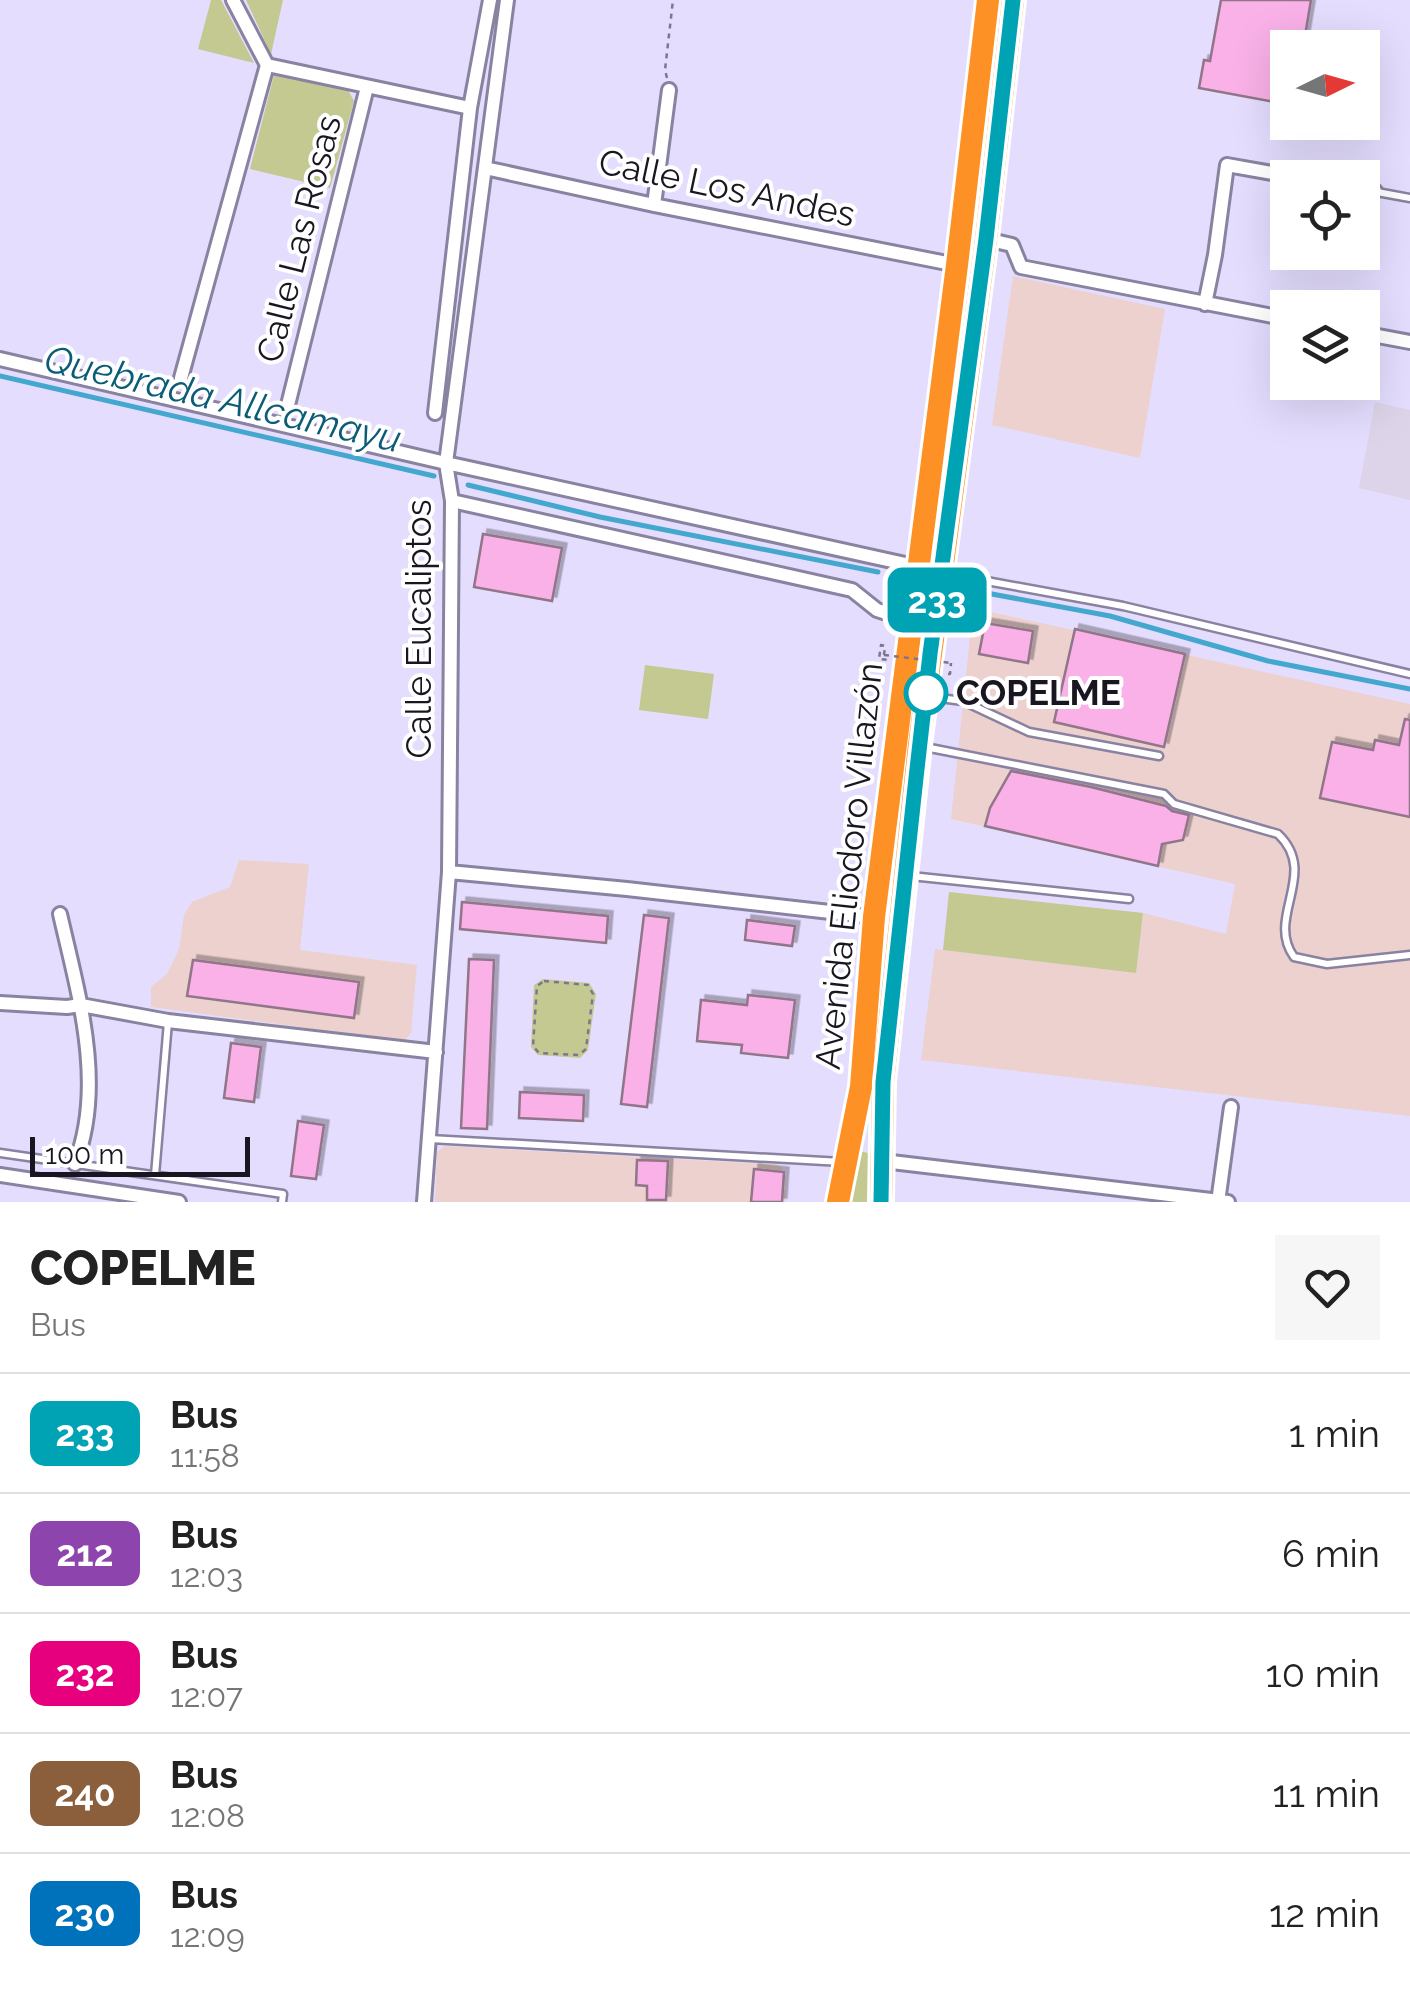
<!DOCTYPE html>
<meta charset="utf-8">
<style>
:root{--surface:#fff;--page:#f6f6f6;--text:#222;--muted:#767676;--line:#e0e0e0}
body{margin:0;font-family:Raleway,sans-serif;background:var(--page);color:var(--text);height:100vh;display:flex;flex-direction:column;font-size:38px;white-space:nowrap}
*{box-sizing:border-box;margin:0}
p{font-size:32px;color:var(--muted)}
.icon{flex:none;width:55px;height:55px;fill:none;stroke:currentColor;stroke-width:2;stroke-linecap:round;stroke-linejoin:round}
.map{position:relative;height:1202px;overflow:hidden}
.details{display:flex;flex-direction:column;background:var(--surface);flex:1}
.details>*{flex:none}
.badge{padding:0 20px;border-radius:15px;font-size:35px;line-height:65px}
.needle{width:65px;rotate:85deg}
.controls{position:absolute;left:1270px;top:30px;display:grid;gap:20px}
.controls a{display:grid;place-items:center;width:110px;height:110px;border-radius:0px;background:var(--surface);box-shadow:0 10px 40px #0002;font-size:50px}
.scale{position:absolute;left:30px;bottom:25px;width:220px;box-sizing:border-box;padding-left:10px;border:5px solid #191621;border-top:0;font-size:28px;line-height:35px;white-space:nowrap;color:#191621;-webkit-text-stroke:8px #fff;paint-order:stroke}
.map>.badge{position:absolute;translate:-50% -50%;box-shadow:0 0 0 5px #fff}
.round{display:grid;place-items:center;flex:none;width:105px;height:105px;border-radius:0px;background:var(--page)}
.headline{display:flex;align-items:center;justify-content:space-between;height:170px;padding:0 30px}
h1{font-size:48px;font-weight:800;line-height:75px}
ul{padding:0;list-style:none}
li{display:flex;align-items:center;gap:30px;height:120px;padding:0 30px;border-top:2px solid var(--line)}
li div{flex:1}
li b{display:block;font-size:38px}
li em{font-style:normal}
li .badge{min-width:110px;font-weight:700;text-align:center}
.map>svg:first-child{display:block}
.commercial{fill:#ddd4e9}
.industrial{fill:#ecd1cf}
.green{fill:#c4c891}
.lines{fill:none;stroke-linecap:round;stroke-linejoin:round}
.stream{stroke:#44a7ce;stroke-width:5}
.building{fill:#f9b1e7;stroke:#917589;stroke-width:2.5;filter:url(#shadow)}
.lane-casing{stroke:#8982a0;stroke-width:11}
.street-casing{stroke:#8982a0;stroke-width:18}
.highway-casing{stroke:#fff;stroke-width:28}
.path{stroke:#7c778d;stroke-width:2.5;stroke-dasharray:5 5;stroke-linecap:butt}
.lane{stroke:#fff;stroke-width:6}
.street{stroke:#fff;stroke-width:12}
.highway{stroke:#fd9126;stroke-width:22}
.path-bridge{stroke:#7c778d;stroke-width:2.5;stroke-dasharray:5 5;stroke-linecap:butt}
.line-casing{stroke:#fff;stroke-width:22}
.line{stroke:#00a3b4;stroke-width:15}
.stop-dot{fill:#fff;stroke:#00a3b4;stroke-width:5}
.labels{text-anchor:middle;stroke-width:8;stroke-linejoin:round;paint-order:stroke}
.street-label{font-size:35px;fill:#191621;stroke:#fff}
.stop-label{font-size:35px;font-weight:bold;fill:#191621;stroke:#fff;text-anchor:start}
.water-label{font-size:38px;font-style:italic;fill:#0a5c77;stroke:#fff}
</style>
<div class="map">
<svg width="1410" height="1202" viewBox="0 0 1410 1202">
<defs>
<filter id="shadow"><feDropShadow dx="4.5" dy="-4.5" stdDeviation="0" flood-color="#0004"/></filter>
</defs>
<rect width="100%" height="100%" fill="#e4ddfe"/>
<!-- commercial -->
<path class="commercial" d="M1375,402L1410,410V500L1359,488Z"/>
<!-- industrial -->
<path class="industrial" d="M1013,276L1165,309L1140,458L992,425Z
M973,608L1410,704V1116L921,1060L935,949L1136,973L1143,913L1226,934L1235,884L951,819Z
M239,860L309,864L300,950L417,965L411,1033L404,1041L151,1007V987L167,974L179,949L184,915L192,902L230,887Z
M445,1146L780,1165L786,1178L785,1202H435L437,1152Z"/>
<!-- green -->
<path class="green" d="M211,0H221L254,63L198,49Z
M246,0H283L271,54Z
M274,75L348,90L354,101L330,188L250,169Z
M645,665L714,674L708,719L639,710Z
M949,892L1143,913L1136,973L943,950Z
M543,979L589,983L596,994L588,1050L580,1058L538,1055L531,1047L534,985Z
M859,1151L873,1154L871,1202H847Z"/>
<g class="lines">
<!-- stream -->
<path class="stream" d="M0,376L434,476
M468,485L600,517L878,572
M965,589L1110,616L1268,661L1410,689"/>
</g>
<!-- building -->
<path class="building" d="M1221,0H1311L1303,48H1288L1286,90L1278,88L1275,102L1199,88L1204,60L1210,61Z
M483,534L562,548L552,601L474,587Z
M985,623L1033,631L1028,663L979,654Z
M1075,629L1185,654L1164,747L1054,722Z
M1405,719L1410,720V817L1320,798L1332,742L1373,750L1375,740L1399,745Z
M1011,771L1091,787L1166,806L1172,811L1189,815L1183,840L1162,844L1158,866L985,826L990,808Z
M462,902L608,916L606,943L460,929Z
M644,915L669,918L647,1107L621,1104Z
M747,920L795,926L792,946L745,940Z
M469,959L494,960L487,1129L461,1128Z
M193,960L359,982L354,1018L187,996Z
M748,995L795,1000L788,1058L741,1053L742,1045L697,1041L701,1000L747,1005Z
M231,1043L261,1047L254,1102L224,1098Z
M520,1092L584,1095L583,1121L519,1118Z
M298,1121L324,1125L316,1179L291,1176Z
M637,1160L668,1161L666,1200H647V1186L636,1185Z
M754,1169L784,1172L782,1202H751Z"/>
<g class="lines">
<!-- lane casing -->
<g class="lane-casing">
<path id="lane" d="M1377,192L1410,198
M948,570L981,580L1123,606L1410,674
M932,697L963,701L1029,732L1159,756
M925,747L1164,794L1174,804L1278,834C1320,874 1265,917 1294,957L1327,964L1410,955
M911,876L1129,899
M430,1139L842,1162
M0,1153L283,1194L282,1202
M155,1175L168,1022"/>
</g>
<!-- street casing -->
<g class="street-casing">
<path id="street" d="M267,65L470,108
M485,168L654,205L957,265
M1362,189L1375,191
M654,205L669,90
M986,239L1012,245L1021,267L1288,319
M1205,304L1215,255L1227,165L1300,178
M1362,333L1410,342
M0,359L446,463L919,567
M181,378L267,65L233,0
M288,405L367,87
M435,413L470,108L490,0
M452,501L852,590L877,610L911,621
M449,872L627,889L874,917
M60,914C78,993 106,1085 75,1164
M0,1003L67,1007L81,1005L168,1021L436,1052
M883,1161L1228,1202
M0,1175L179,1202
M424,1202L449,872L452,501L446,463L507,0
M1218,1202L1231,1107"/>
</g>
<!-- highway casing -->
<g class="highway-casing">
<path id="highway" d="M838,1202L861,1087L874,917L957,265L988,0
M881,1202L883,1082L919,745L986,239L1013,0"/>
</g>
<!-- path -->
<path class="path" d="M667,78L665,70L673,0
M884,655L885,646L881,645L879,659L890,660
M948,674H950L951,663
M544,981L588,985L593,994L586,1049L579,1055L539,1053L533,1046L537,986Z"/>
<!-- lane -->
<use href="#lane" class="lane"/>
<!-- street -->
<use href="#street" class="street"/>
<!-- highway -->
<use href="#highway" class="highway"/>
<!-- path-bridge -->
<path class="path-bridge" d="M884,655L951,663"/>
</g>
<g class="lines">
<!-- line casing -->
<g class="line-casing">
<path id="line" d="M881,1202L883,1082L916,778L930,654L986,239L1013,0"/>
</g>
<!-- line -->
<use href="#line" class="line"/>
</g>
<!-- markers -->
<circle class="stop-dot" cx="926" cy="693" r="20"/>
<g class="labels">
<!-- street labels -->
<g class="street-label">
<text transform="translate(727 188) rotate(12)" y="12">Calle Los Andes</text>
<text transform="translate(299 239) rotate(-76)" y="12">Calle Las Rosas</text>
<text transform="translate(419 629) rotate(-90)" y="12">Calle Eucaliptos</text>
<text transform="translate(849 866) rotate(-84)" y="12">Avenida Eliodoro Villazón</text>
</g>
<!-- stop labels -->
<g class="stop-label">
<text x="956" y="705">COPELME</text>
</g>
<!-- water labels -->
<g class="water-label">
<text transform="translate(223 399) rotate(13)" y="13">Quebrada Allcamayu</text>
</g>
</g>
</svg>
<div class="controls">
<a><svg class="needle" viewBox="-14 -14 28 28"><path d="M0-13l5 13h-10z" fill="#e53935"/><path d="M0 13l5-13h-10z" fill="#767676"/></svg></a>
<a><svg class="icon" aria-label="locate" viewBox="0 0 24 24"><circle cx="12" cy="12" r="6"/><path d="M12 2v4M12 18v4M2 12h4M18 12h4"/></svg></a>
<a><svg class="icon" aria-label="layers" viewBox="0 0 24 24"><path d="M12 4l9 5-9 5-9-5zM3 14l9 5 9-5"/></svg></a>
</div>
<div class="scale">100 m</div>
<b class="badge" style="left:937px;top:600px;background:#00a3b4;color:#fff">233</b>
</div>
<section class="details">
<div class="headline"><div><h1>COPELME</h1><p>Bus</p></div><a class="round"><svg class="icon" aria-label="heart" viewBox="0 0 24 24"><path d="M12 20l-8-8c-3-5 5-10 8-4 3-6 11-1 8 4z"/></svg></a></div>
<ul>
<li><span class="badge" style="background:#00a3b4;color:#fff">233</span><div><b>Bus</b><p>11:58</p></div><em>1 min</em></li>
<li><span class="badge" style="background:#8e44ad;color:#fff">212</span><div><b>Bus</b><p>12:03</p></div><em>6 min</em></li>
<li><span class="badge" style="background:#e6007e;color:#fff">232</span><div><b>Bus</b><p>12:07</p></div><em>10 min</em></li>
<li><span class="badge" style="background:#8b5e3c;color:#fff">240</span><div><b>Bus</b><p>12:08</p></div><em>11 min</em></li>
<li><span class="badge" style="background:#0072bc;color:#fff">230</span><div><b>Bus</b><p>12:09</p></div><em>12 min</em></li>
</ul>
</section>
